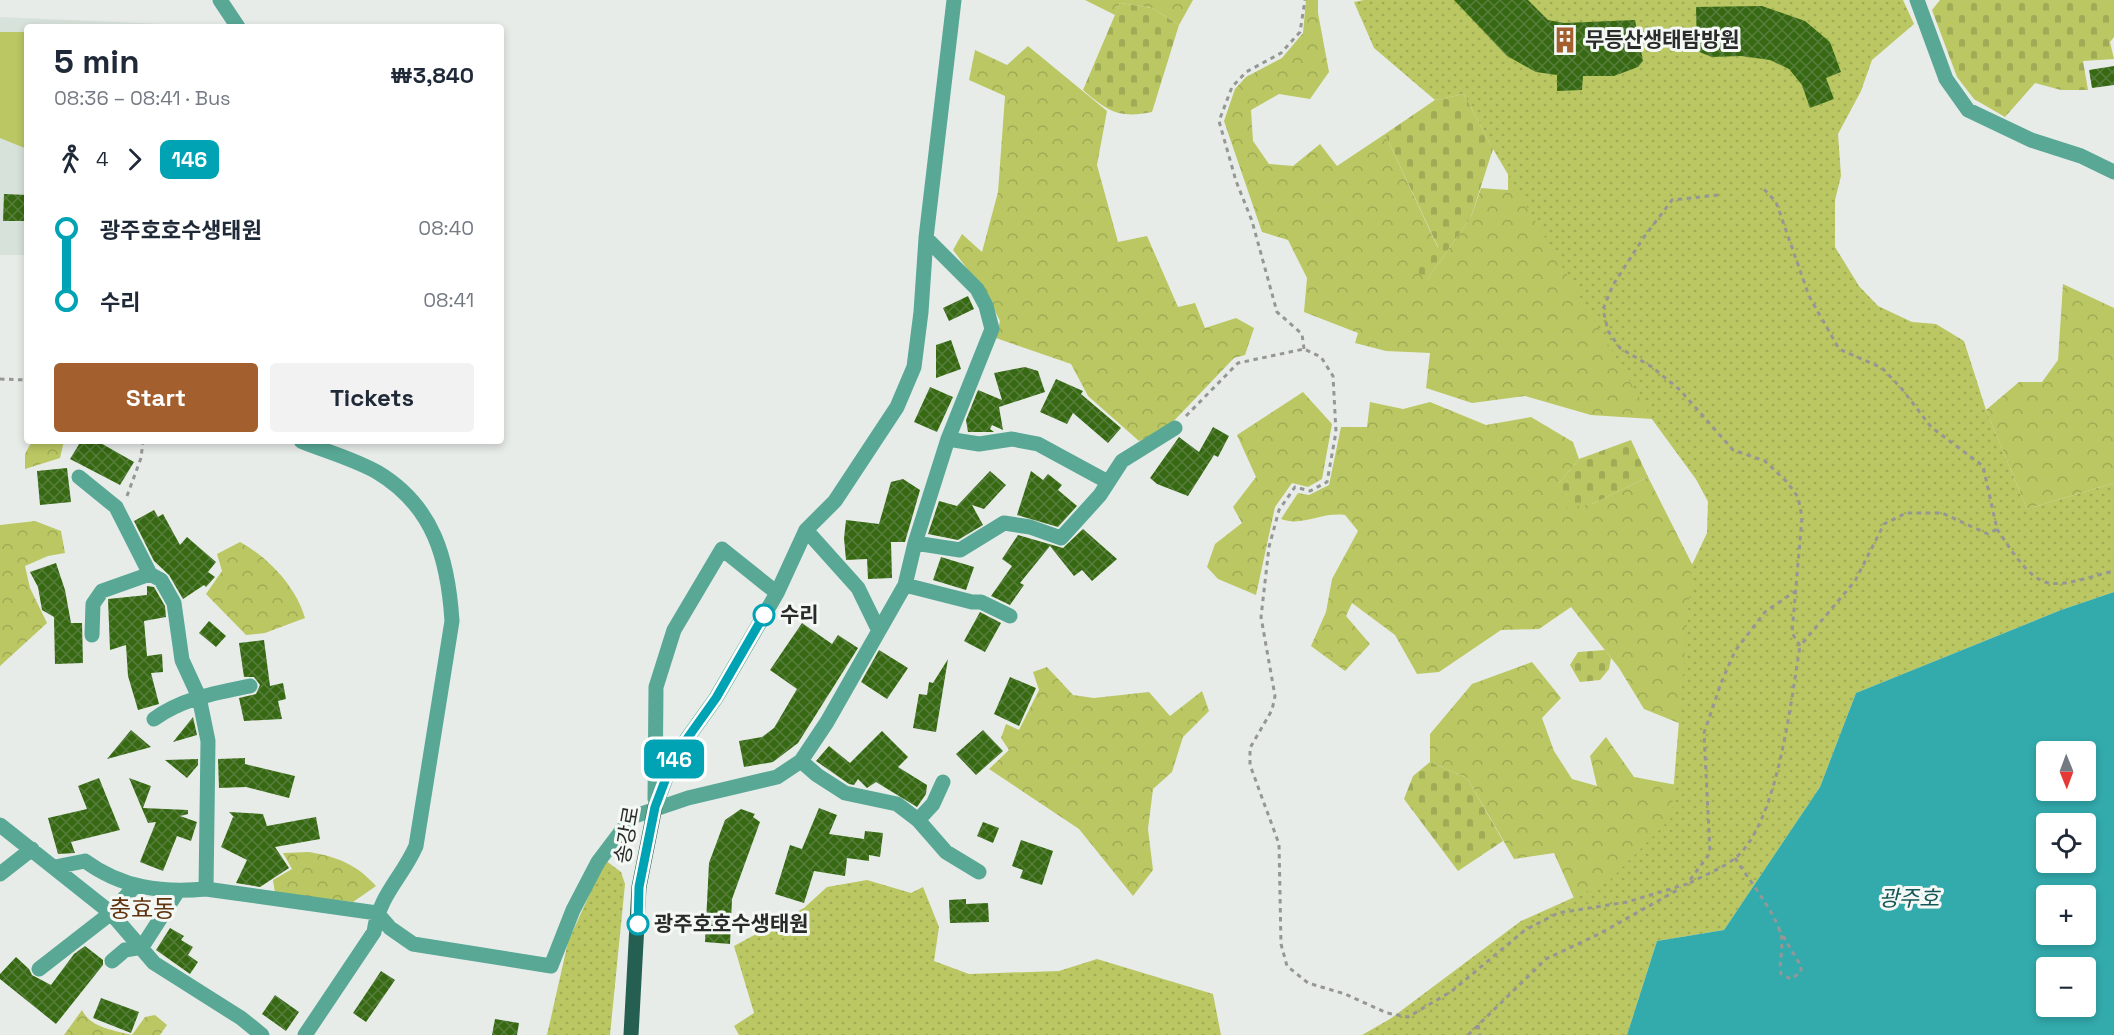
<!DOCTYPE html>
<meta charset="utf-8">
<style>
:root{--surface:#fff;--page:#f2f2f3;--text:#1f2937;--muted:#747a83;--accent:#a3602e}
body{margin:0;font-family:"Space Grotesk","Noto Sans KR",sans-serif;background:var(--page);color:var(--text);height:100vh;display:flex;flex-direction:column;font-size:22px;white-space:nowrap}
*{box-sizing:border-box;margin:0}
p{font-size:20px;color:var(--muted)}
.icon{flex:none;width:33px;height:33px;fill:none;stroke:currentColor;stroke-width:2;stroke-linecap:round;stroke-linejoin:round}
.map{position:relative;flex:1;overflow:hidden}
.panel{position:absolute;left:24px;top:24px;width:480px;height:420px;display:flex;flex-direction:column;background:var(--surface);border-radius:6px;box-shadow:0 3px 9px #0003}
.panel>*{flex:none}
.badge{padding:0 12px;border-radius:9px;font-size:21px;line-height:39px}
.needle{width:39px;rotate:179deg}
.tools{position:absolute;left:2036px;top:741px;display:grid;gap:12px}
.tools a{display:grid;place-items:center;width:60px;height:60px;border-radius:6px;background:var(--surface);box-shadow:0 3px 9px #0003;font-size:30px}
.map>.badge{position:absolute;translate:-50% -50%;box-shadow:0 0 0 3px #fff}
.legs{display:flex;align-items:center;gap:9px;height:66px;padding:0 30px;font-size:20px}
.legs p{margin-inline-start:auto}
.summary{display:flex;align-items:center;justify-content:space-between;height:102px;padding:0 30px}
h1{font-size:33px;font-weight:700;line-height:45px}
.button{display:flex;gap:12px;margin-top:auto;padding:12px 30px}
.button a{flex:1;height:69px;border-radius:6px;background:var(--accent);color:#fff;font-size:24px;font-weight:700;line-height:69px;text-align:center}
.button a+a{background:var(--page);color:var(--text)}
ul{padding:0 30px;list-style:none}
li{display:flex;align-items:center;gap:21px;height:72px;font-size:22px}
li i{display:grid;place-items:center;width:9px;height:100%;margin:0 8px;background:currentColor}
li i::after{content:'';width:15px;height:15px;margin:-8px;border:4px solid;border-radius:50%;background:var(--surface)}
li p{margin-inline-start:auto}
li:first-child i{background:linear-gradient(#0000 50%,currentColor 0)}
li:last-child i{background:linear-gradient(currentColor 50%,#0000 0)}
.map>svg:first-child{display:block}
.built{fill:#d7e2da}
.green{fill:#bac762}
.forest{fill:url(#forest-crowns)}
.cemetery{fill:url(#cemetery-stones)}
.park{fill:url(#park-dots)}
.water{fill:#33abad;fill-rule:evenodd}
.building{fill:url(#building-cross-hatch)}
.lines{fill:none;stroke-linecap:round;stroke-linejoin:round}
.path{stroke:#949795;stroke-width:3;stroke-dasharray:4.5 4.5;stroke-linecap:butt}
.minor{stroke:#58a895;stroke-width:15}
.major{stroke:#255f52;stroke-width:15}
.line-1-casing{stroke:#fff;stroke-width:14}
.line-1{stroke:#00a3b4;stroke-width:9}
.stop-1-dot{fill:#fff;stroke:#00a3b4;stroke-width:3}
.labels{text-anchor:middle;stroke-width:6;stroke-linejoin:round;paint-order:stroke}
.poi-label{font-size:21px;font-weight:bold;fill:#292b2a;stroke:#f5f9f6;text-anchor:start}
.stop-label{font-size:21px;font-weight:bold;fill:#292b2a;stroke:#f5f9f6;text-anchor:start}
.street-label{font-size:21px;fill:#292b2a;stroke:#f5f9f6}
.water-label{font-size:22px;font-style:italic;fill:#145657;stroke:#f5f9f6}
.quarter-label{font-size:24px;fill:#613410;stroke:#f5f9f6}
</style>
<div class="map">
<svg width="2114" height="1035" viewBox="0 0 2114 1035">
<defs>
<pattern id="forest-crowns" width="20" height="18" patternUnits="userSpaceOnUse" patternTransform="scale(1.5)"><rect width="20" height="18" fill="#bac762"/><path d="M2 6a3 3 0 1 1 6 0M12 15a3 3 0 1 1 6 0" fill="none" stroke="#a0ab55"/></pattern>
<pattern id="cemetery-stones" width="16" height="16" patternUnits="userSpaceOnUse" patternTransform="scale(1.5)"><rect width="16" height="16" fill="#bac762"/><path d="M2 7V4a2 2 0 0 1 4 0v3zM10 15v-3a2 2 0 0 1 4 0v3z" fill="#a0ab55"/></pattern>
<pattern id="park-dots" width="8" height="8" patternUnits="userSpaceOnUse" patternTransform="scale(1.5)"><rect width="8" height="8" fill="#bac762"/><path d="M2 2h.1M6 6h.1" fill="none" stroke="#a0ab55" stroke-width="1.8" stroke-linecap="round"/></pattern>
<pattern id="building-cross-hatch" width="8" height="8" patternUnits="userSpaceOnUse" patternTransform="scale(1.5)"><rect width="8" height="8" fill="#366912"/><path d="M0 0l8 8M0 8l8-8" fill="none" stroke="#587e3d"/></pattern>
</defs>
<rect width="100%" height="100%" fill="#e8ece9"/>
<!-- built -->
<path class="built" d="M0,17L232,27H27V255H0Z"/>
<!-- green -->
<path class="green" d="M0,32H27V149L0,138Z"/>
<!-- forest -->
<path class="forest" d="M1085,0H1193L1179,25L1152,8L1120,3L1115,15Z
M1306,0H1318V13L1329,72L1310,99L1279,94L1251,110L1253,141L1269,164L1293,166L1320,144L1337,166L1385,134L1438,248L1427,280L1471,217L1481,188L1508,190V157L1730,451L1701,732L1644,709L1619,668L1571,607L1539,629L1501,630L1439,672L1417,674L1395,635L1352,603L1346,616L1370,644L1345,671L1311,646L1326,612L1332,579L1358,531L1345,515C1320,512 1302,527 1281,519L1298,493L1309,495L1329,485L1341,427H1367L1370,402L1403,409L1430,402L1486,425L1531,417L1573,442L1579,459L1559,483L1592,504L1648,477L1692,564L1709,554L1721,526L1696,479L1652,419L1591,415L1525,396L1472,403L1426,388L1430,353L1386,351L1355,343L1358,333L1304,312L1307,278L1288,240L1262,232L1224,121L1235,89L1246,77L1282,58L1303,33Z
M1028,46L1107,111L1097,165L1118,242L1147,236L1178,307L1195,303L1205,328L1236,318L1254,328L1245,355L1234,358L1168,427L1139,441L1088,396L1071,364L996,338L1000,321L987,295L953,250L962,234L982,252L998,192L1005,96L969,80L975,50L1007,65Z
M2063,284L2114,308V483L2027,509L1986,410L2019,382H2042L2058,360Z
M1303,392L1332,424L1322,479L1308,487L1292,483L1275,507L1256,595L1218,579L1207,567L1215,544L1242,523L1233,507L1256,477L1237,435Z
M32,441H64L60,458L25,469V454Z
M35,521L61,531L65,553L48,556L25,566L30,588L47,623L0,666V525Z
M240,542C269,558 296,587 305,618L265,633L246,635L206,594L222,571L217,554Z
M1532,662L1561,698L1542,718L1554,751L1572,779L1597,786L1590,756L1606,737L1634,777L1682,786L1706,852L1577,905L1554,853L1514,859L1467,778L1430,762V734L1472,684Z
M1047,667L1073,695L1094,698L1149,692L1170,716L1202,691L1209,711L1183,737L1172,772L1153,789L1148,829L1153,870L1133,896L1079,829L989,769L1009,750L1001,738L1006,724L1019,730L1039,690L1033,672Z
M309,852C338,857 356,864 376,886L353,902L275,893L273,880L292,869L283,853Z
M82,1010C91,1028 113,1030 132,1035L145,1017L155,1015L167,1025L160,1035H64Z"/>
<!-- cemetery -->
<path class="cemetery" d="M1940,0H2114V37L2110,42L2114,59L2083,61L2088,90H2061L2035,83L2005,117L1974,99L1957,77L1932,10Z
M1120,3L1152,8L1179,25L1152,112C1119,119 1107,111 1083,90Z
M1464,94L1493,149L1471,217L1427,280L1414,269L1438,247L1385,134L1435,100Z
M1631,440L1648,477L1592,504L1567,508L1559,483L1579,459Z
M1605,650L1611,658L1609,669L1600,680L1580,682L1570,665L1578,652Z
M1430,762L1467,778L1503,841L1458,871L1404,799L1413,776Z"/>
<!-- park -->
<path class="park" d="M1364,0H1903L1914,24L1872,60L1861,91L1838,134L1841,176L1835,200V247L1859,286L1878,306L1912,322L1936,324L1964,341L1986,410L2027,509L2114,483V592L2061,610L1856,693L1820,787L1724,930L1657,941L1627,1035H1362L1390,1019L1521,921L1608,882L1671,818L1692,565L1707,533L1708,500L1696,479L1652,419L1493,149L1464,94L1435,100L1374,48L1354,2Z
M605,860L621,872L625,884L610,1035H547L568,942Z
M867,880L911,893L923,887L939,927L934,961L969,974L1059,971L1097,959L1213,994L1221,1035H739L734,1026L754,1013L734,946L804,908L827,887Z"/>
<!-- water -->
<path class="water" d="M2114,592V1035H1627L1657,941L1724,930L1820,787L1856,693L2061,610ZM2046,752H2085V790H2046ZM2046,824H2085V862H2046ZM2046,896H2085V934H2046ZM2046,968H2085V1006H2046Z"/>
<!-- building -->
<path class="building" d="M1454,0H1528L1548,20L1564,23L1635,20L1643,61L1638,67L1614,76H1583L1582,90L1557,91V75L1536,72L1507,56Z
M1762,6L1805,21L1830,42L1841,72L1826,78L1834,99L1810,108L1802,85L1789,69L1770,60L1741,56L1712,57L1697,51L1696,7Z
M2114,66V85L2092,88L2089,70Z
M4,194L27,195V221H3Z
M968,296L974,309L949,321L943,308Z
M951,340L961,369L936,378V345Z
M1025,367L1038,371L1045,392L999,407L1003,430L992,425L990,429L994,432H968L966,420L978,390L1002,400L994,373Z
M1056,379L1083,391L1081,394L1121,428L1108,443L1073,413L1067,424L1040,412Z
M930,387L953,397L937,432L914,422Z
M1213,427L1229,436L1218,457L1214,455L1188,496L1157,484L1150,478L1179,437L1199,452Z
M81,441H97L134,462L120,485L70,459Z
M67,468L71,502L40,505L37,471Z
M990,471L1006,485L984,509L972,505L983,525L958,540L928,534L939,501L957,506Z
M1031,471L1043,480L1048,474L1062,485L1058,490L1077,506L1058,527L1017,515Z
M903,479L920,490L905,542H891L892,578L868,579L867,559L846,560L844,538L846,520L879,524L891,482Z
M154,510L158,517L163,514L180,545L187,537L216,562L208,572L215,577L206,587L204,585L183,599L169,575L154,561L134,521Z
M1083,529L1117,559L1092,581L1082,570L1074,576L1050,546L1020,583L1024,585L1010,605L991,596L1012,566L1002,559L1018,535L1063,548Z
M941,557L974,567L966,590L933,580Z
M56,563L65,590L71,623H82L83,663L55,664L54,617L42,610L38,587L30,572Z
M147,586L154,587L165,606L166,617L144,621L147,656L162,654L163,672L151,673L159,704L138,710L128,676L126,645L110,650L108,599L147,595Z
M980,612L1001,623L985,652L964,641Z
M209,621L226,636L216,647L199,633Z
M802,623L832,644L838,635L858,648L798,743L773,762L744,767L739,741L762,737L774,728L797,689L770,670Z
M264,640L270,686L283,683L286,699L278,701L282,719L244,721L239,698L256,694L260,685L254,677H244L239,643Z
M879,650L908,668L887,699L861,682Z
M948,659L936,732L913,728L919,694L927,695L929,682L933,683Z
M1010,677L1036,688L1019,726L994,714Z
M193,717L197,735L173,742Z
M131,730L151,747L107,759Z
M983,730L1003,751L976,775L956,754Z
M882,731L908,757L898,767L927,785L926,794L917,807L876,782L867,788L858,779L854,785L849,784L816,761L829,746L850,763Z
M245,758V764L295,776L289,798L246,787L219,788L218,759Z
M198,759V765L187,778L165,760Z
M99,778L120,830L71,842L75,853L58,854L48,818L87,809L78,786Z
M129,778L151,786L143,808L188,810V814L180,816L197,822L191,841L177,836L163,871L140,862L156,822L148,823Z
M819,808L837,815L829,834L864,839L865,831L883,833L880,857L869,855V861L847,858L845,876L814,871L804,903L775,894L790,845L802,849Z
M741,809L755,814L753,817L760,822L732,899L730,944L705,942L709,863L725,820Z
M229,812L263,814L267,826L316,817L320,839L275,847L289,868L260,887L236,883L247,860L221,847L233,817L236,819Z
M983,822L999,828L993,843L977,836Z
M1021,840L1053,851L1042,885L1020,878L1023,870L1012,866Z
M966,899V904L988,903L989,922L950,923L949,900Z
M170,928L184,936L181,940L193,947L188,955L198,962L190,974L156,950Z
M85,946L103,960V965L56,1024L0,979V974L16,957L29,969L32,975L51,985L74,954Z
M381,971L395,980L366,1022L353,1013Z
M275,995L299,1012L286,1031L262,1014Z
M101,998L139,1012L131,1033L93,1018Z
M495,1019L519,1023L517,1035H492Z"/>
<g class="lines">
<!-- path -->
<path class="path" d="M1718,195L1672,200L1644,237L1613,285L1603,309L1608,331L1620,348L1652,367L1680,390L1733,450L1765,461L1787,482L1798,497L1802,517L1792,633L1800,646L1855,581L1884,524L1906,513H1942L1988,534L1997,529L1983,466L1931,427L1902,389L1882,368L1839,349L1809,296L1776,202L1762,187
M1304,349L1302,334L1277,312L1252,221L1236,181L1219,121L1232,87L1246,72L1281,53L1300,32L1305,0
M0,379L27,380
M1186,416L1238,363L1304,349L1321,357L1333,376L1336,432L1327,482L1310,491L1295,487L1279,510L1269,547L1261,617L1275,696L1272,710L1250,748V765L1279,844L1281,944L1287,966L1308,983L1345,994L1387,1013L1408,1017L1452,991L1525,930L1558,913L1627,902L1687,884L1710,853L1704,733L1721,683L1735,651L1765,612L1797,590
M127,496L141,458L143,441
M1997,529C2008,545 2028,580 2049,583C2069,586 2094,575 2114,571
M1735,858C1747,877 1775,913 1780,932C1785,947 1778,961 1781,974L1791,979L1801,972V966L1780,931
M1690,883C1704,875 1721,869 1734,859C1778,825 1791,699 1800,646
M1478,1025L1480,1035
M1468,1035L1546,959L1599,934L1681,888"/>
<!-- minor -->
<path class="minor" d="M220,0L238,27
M1917,0L1946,79L1968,110L2031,140L2081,156L2114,172
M948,439L979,444L1012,439L1038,444L1108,482
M301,441C325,451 354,459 377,472C434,506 448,559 452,621L416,846C402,878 379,895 374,932L305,1035
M79,477L116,507L150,574L161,580L174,603L182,660L199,697L208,741L206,889
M806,530L858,588L878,629
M915,543L960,550L1004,523L1030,527L1061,538L1100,495L1122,461L1175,428
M905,585L972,602H981L1010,616
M92,635L93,604L102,591L150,574
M154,719C183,698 216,693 250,686
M801,761L817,775L845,793L897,804L918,820L946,852L979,872
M655,799L656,687L674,630L722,549L777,593
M655,807L674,757L716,698L777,593L806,530L835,501L897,407L914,367L921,312L926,238L954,0
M918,820L933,804L943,782
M0,825L111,913L154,963L241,1018L262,1035
M55,867L85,861C122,888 161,893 206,889L377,913L390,928L413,944L551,966L573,910L598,862L632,817L688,798L777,777L801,761L827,722L905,585L915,543L948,439L992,329L986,306L977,289L926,238
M0,874L32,849
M112,961L125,950L142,947L178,891
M39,969L111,913L135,886"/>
<!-- major -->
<path class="major" d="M631,1035L639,887L655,807"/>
</g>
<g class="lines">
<!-- line-1 casing -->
<g class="line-1-casing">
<path id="line-1" d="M638,924L639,887L655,807L674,757L716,698L764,615"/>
</g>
<!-- line-1 -->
<use href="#line-1" class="line-1"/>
</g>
<!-- icons -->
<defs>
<g id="building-bare" transform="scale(2.07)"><path d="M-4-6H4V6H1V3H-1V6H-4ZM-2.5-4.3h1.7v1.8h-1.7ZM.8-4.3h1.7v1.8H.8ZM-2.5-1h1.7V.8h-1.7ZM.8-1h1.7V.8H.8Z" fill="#a3602e" stroke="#f5f9f6" stroke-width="2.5" paint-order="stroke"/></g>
</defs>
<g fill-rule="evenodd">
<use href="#building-bare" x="1565" y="40"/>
</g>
<!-- markers -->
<g class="stop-1-dot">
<circle cx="764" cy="615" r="10"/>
<circle cx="638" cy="924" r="10"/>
</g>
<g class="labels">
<!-- poi labels -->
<g class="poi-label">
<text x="1585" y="47">무등산생태탐방원</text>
</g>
<!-- stop labels -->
<g class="stop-label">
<text x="780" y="622">수리</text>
<text x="654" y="931">광주호호수생태원</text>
</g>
<!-- street labels -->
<g class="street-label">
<text transform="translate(627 835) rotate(-80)" y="7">송강로</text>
</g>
<!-- water labels -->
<g class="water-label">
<text x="1909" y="906">광주호</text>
</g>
<!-- quarter labels -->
<g class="quarter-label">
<text x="142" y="917">충효동</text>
</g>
</g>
</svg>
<div class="tools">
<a><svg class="needle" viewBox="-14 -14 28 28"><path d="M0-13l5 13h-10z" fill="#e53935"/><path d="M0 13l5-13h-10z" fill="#747a83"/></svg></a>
<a><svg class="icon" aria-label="locate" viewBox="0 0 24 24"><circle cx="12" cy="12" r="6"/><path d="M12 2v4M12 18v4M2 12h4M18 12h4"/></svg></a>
<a>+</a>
<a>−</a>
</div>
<b class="badge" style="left:674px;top:759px;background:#00a3b4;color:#fff">146</b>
<section class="panel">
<div class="summary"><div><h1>5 min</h1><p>08:36 – 08:41 · Bus</p></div><b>₩3,840</b></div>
<div class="legs"><svg class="icon" aria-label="walk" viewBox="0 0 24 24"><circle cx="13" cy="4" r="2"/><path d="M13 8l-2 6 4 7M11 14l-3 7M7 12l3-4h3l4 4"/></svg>4<svg class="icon" aria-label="forward" viewBox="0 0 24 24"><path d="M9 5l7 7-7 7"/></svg><b class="badge" style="background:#00a3b4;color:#fff">146</b></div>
<ul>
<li><i style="color:#00a3b4"></i><b>광주호호수생태원</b><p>08:40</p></li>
<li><i style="color:#00a3b4"></i><b>수리</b><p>08:41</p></li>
</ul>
<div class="button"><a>Start</a><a>Tickets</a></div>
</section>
</div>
